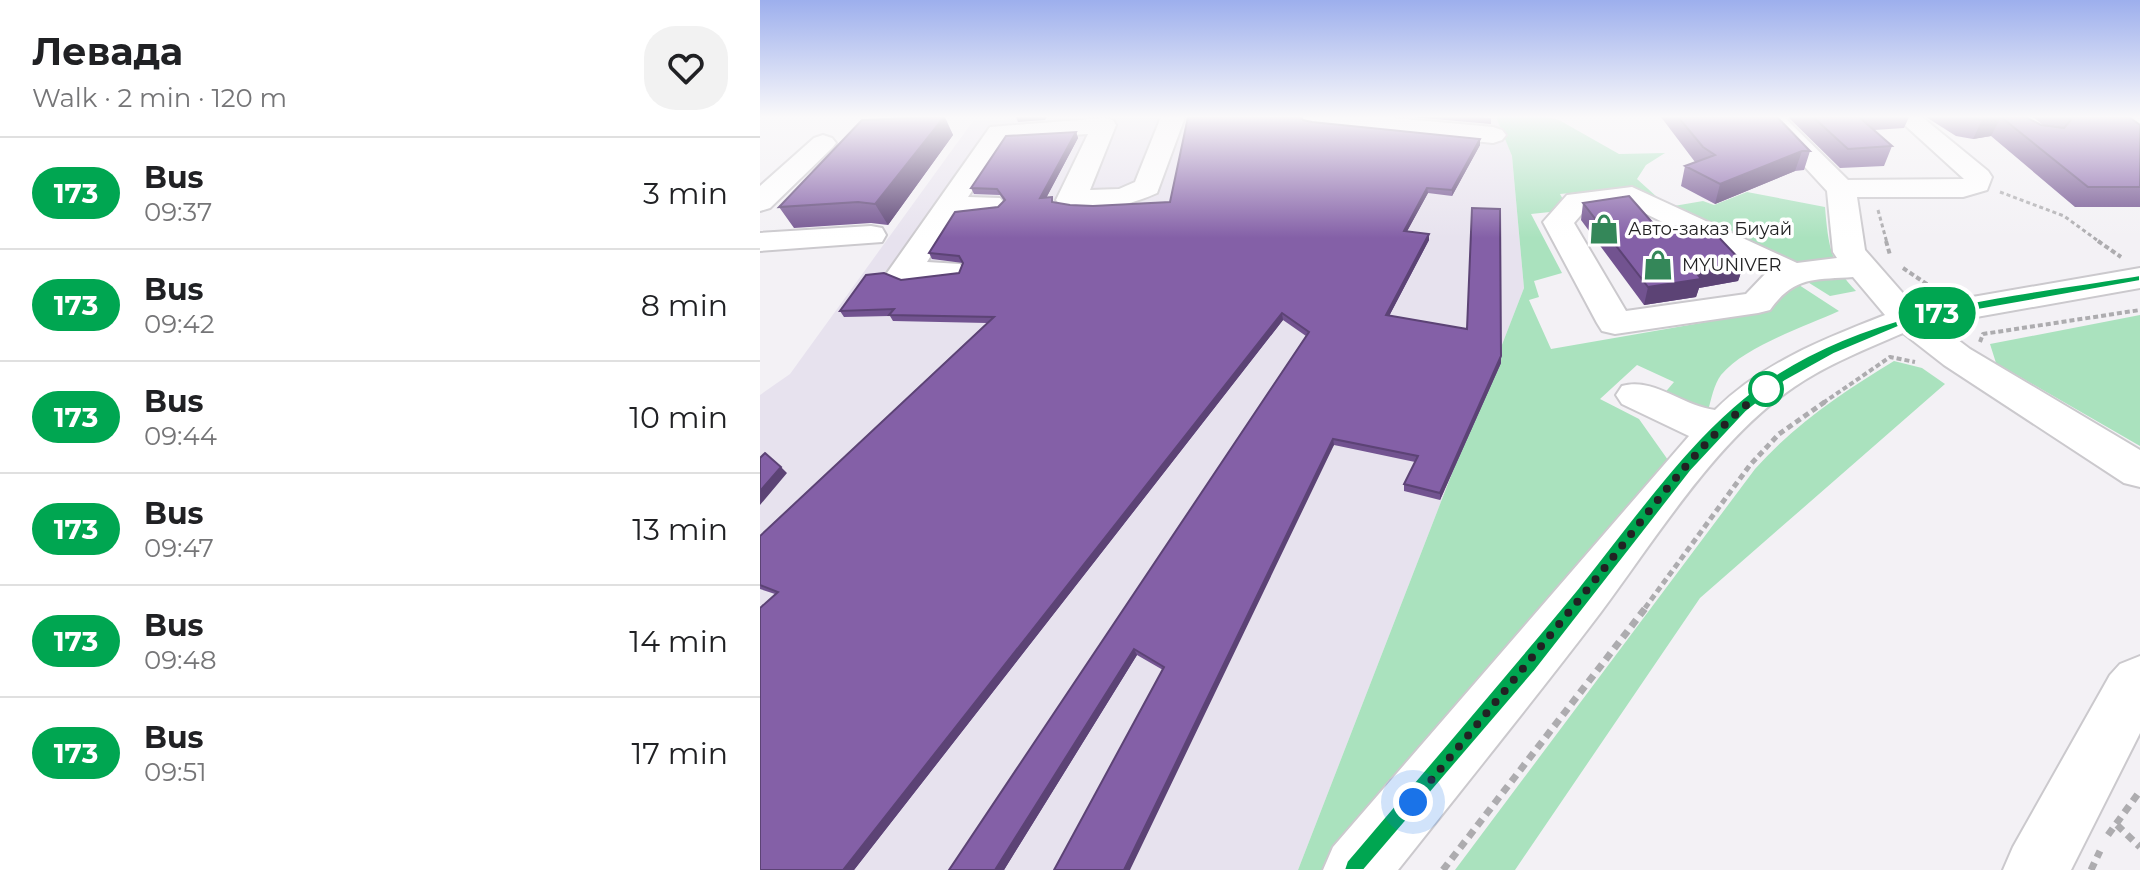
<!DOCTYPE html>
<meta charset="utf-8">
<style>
:root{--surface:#fff;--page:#f2f2f2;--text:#202124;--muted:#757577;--line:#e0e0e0}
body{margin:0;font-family:Montserrat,sans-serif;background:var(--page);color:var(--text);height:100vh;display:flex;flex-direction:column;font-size:30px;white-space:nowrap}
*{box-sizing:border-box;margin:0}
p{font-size:26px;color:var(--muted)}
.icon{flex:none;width:44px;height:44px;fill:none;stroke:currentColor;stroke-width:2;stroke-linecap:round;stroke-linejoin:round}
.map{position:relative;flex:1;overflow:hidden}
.drawer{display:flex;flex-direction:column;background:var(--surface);width:760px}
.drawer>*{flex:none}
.badge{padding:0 16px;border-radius:26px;font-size:28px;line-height:52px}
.you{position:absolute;width:40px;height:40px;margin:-20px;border:6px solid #fff;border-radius:50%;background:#1a73e8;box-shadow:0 0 0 12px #1a73e833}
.map>.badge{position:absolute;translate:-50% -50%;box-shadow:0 0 0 4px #fff}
.round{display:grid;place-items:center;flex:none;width:84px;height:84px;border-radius:32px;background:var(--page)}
.head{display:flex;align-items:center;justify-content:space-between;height:136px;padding:0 32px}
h1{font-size:38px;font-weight:700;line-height:60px}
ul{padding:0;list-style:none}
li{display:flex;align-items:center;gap:24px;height:112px;padding:0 32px;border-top:2px solid var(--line)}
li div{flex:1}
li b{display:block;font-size:30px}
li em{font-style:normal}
li .badge{min-width:88px;font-weight:700;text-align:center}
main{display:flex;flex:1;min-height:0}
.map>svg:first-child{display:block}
.built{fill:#e7e2ee}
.green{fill:#aae2be;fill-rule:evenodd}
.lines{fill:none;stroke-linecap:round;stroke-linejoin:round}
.minor-casing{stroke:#cbc9cd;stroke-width:4}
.path-far3{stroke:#adacaf;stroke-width:3;stroke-dasharray:4 3;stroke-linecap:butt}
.path-far2{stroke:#adacaf;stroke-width:4;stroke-dasharray:5 3;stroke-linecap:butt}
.path-far1{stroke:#adacaf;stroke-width:5;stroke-dasharray:6 4;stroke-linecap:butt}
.path{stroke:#adacaf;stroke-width:7;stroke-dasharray:8 6;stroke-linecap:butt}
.minor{fill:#fff;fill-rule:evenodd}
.wall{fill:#725390}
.shaded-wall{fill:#5c4375}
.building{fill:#8460a7;stroke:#5c4375;stroke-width:2}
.line{fill:#00a651;stroke:#fff;stroke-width:2}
.walk{stroke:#222223;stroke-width:8;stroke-dasharray:0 14.4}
.stop-dot{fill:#fff;stroke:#00a651;stroke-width:4}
.labels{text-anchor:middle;stroke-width:7;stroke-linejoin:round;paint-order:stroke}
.far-poi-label{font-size:18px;fill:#222223;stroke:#fff;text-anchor:start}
</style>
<main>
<section class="drawer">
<div class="head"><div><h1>Левада</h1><p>Walk · 2 min · 120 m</p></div><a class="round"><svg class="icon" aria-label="heart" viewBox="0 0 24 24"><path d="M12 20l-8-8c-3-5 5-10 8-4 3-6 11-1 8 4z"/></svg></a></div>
<ul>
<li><span class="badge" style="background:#00a651;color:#fff">173</span><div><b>Bus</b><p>09:37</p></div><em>3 min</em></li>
<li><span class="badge" style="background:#00a651;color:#fff">173</span><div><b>Bus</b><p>09:42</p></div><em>8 min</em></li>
<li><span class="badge" style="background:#00a651;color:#fff">173</span><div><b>Bus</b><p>09:44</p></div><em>10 min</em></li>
<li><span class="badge" style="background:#00a651;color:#fff">173</span><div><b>Bus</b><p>09:47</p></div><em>13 min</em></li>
<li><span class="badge" style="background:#00a651;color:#fff">173</span><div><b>Bus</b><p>09:48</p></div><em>14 min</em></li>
<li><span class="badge" style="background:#00a651;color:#fff">173</span><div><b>Bus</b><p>09:51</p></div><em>17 min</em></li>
</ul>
</section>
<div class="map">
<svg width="1380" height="870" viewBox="0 0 1380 870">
<rect width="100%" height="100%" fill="#f3f1f5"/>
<!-- built -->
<path class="built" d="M292,117H736L752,156L764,288L538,870H0V395L30,374L213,121Z"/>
<!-- green -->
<path class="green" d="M736,117H788L799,120L859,154L905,153L886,165L877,179L908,207L943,201L954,205L987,192L1065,207C1068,242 1070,265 1096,291L1070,296L1046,281L1039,285L1079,311C1044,327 985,346 961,375C954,384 951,400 948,411L902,396L914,382L877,365L840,399L879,419L908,460L563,870H538L764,288L752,156ZM874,187L885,202L1029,272L1004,312L791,349L769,300L779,297L774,281L802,273L771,214L809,210L800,194Z
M1380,315V446L1236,363L1230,344Z
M1134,361L1162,368L1185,384L940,598L755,870H695L995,469C1035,424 1083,392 1134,361Z"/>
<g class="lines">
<!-- minor casing -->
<g class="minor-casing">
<path id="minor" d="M401,117H425L397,193C368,206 332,214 301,206L296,200L328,134L247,139L208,197L240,198L245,204L240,210L196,215L167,262L200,264L204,271L200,278L144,283L132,280L127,273L230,127L344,118L353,120L356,125L330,190L359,189L375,182Z
M541,117H623L733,127L742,130L746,135L742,140L733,143L553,124L544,122Z
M999,117H1024L1088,180L1204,179L1136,117H1162L1228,171L1232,177L1227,190L1203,197H1097L1105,250L1155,307L1380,268V288L1177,324L1210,349L1380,450V487L1364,483L1184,365L1143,333C1106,349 1068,364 1034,387C956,440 897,537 841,612C775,699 706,784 638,870H563L573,847L929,436L862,404L856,395L862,386C894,377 922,406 955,410C1002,363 1064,339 1125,315L1093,277C1054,280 1034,276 1010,310L998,313L855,334L842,331L837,323L783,222L807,195L872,187L1037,263L1077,258L1073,252L1067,191ZM868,205L1006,273L986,294L866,311L814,223L826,209Z
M63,135L72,138L76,143L72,148L10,208L0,211V186L54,138Z
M111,226L122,228L126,235L122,242L0,251V233Z
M1380,656V733L1311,870H1243L1253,847L1350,675L1360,664Z"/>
</g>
<!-- path-far3 -->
<path class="path-far3" d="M1240,192L1304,216L1341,243
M1118,210L1127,243"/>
<!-- path-far2 -->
<path class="path-far2" d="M1126,241L1130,255
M1338,241L1361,257
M1143,268L1174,289
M1220,342L1223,334L1380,310
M1063,403L1130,357L1155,362"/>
<!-- path-far1 -->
<path class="path-far1" d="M885,608L990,465L1019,434L1066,401"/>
<!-- path -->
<path class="path" d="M1357,825L1380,847
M1348,835L1380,791
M683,870L887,606
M1331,870L1340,851"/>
<!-- minor -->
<use href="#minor" class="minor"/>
</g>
<!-- wall -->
<path class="wall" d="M170,117H185L193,135L128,225L111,223L34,228L19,207Z
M651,117H713L731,118V124Z
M901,117H1017L1050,151L1044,170L1035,171L955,204L921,186L925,166L935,162Z
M1028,117H1149L1144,128L1114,130L1132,146L1124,166L1080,168Z
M1166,117H1266L1281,125L1284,126L1273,117H1369L1380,125V207H1315L1231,136L1213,139L1196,136Z
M543,120L552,122L720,139V145L692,196L668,193L647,231L669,240L629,316L741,363L680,500L644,491V484L655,462L574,445L403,670L377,655L244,870H189L546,336L523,320L94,870H0L15,594L0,589V536L227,323L133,321L130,316L84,317L80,311L141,280L199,273L203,263L172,259L169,253L238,207L244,201L240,195L214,194L211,188L316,132L318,138L286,198L295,203L310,205L333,206L410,202Z
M823,203L898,229L984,264L978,281L939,288L936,297L884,305L821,220Z"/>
<!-- shaded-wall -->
<path class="shaded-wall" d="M184,117L193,135L128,225L115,204Z
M256,117H287L285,120L258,122Z
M1241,117L1231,136L1213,139L1222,120Z
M316,132L318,138L283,204L280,198Z
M720,139V145L692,196V190Z
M1042,151L1035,171L955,204L960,184Z
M667,188L668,193L644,237V231Z
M669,234V240L626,322V315Z
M984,264L978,281L939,288L936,297L884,305L888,287L935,271Z
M522,313L523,320L94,870H83Z
M741,356V363L680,500V493Z
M573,439L574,445L370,870H364Z
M21,467L27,473L0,505V491Z
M374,649L377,655L244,870H235Z"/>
<!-- building -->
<path class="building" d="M170,117H184L115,204L98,202L19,207L102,120Z
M428,117H541L543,120L552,122L720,139L692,190L667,188L644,231L669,234L626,315L707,329L712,208L740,209L741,356L680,493L644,484L658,456L573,439L364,870H294L404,667L374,649L235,870H189L549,332L522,313L83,870H0V608L18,592L0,585V536L234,317L129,315L134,309L80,311L106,275L124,273L141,280L199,273L203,263L199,256L169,253L195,212L238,207L245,200L237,189L211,188L246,136L316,132L280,198L292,197V202L310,205L333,206L410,202Z
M918,117H1017L1050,151H1042L960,184L925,166L955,155L943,147Z
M1053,117H1099L1132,146L1088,149Z
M1204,117H1266L1281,125L1304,128L1311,120L1306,117H1369L1380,125V187H1328L1241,117L1222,120Z
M869,196L898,229L938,224L952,230L984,264L935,271L941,279L888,287L823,203Z
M5,453L21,467L0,491V458Z"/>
<!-- sky -->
<linearGradient id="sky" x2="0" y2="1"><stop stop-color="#9dafed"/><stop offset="0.49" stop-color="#faf9fa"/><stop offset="1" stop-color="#faf9fa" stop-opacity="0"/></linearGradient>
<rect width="1380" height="238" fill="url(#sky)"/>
<!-- line -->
<path class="line" d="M1380,275V281L1150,322L1074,354L1025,381L986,412L931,471L774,672L604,870H584L587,861C664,771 742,680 818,588C876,516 937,425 1015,375C1123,305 1256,296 1380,275Z"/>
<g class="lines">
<!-- walk -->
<path class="walk" d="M653,802C717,725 780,648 843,570C893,507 941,438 1006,389"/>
</g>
<!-- icons -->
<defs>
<g id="shop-bare" transform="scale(2.4)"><path d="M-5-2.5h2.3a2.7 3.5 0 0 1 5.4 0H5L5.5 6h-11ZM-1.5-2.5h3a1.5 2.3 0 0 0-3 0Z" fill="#348759" stroke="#fff" stroke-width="2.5" paint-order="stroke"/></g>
</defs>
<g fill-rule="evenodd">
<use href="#shop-bare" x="844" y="229"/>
<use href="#shop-bare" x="898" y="265"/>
</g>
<!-- markers -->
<circle class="stop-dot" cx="1006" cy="389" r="16"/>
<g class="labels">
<!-- far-poi labels -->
<g class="far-poi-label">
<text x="868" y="235">Авто-заказ Биуай</text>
<text x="922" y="271">MYUNIVER</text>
</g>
</g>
</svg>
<div class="you" style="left:653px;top:802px"></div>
<b class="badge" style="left:1177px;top:313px;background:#00a651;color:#fff">173</b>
</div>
</main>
